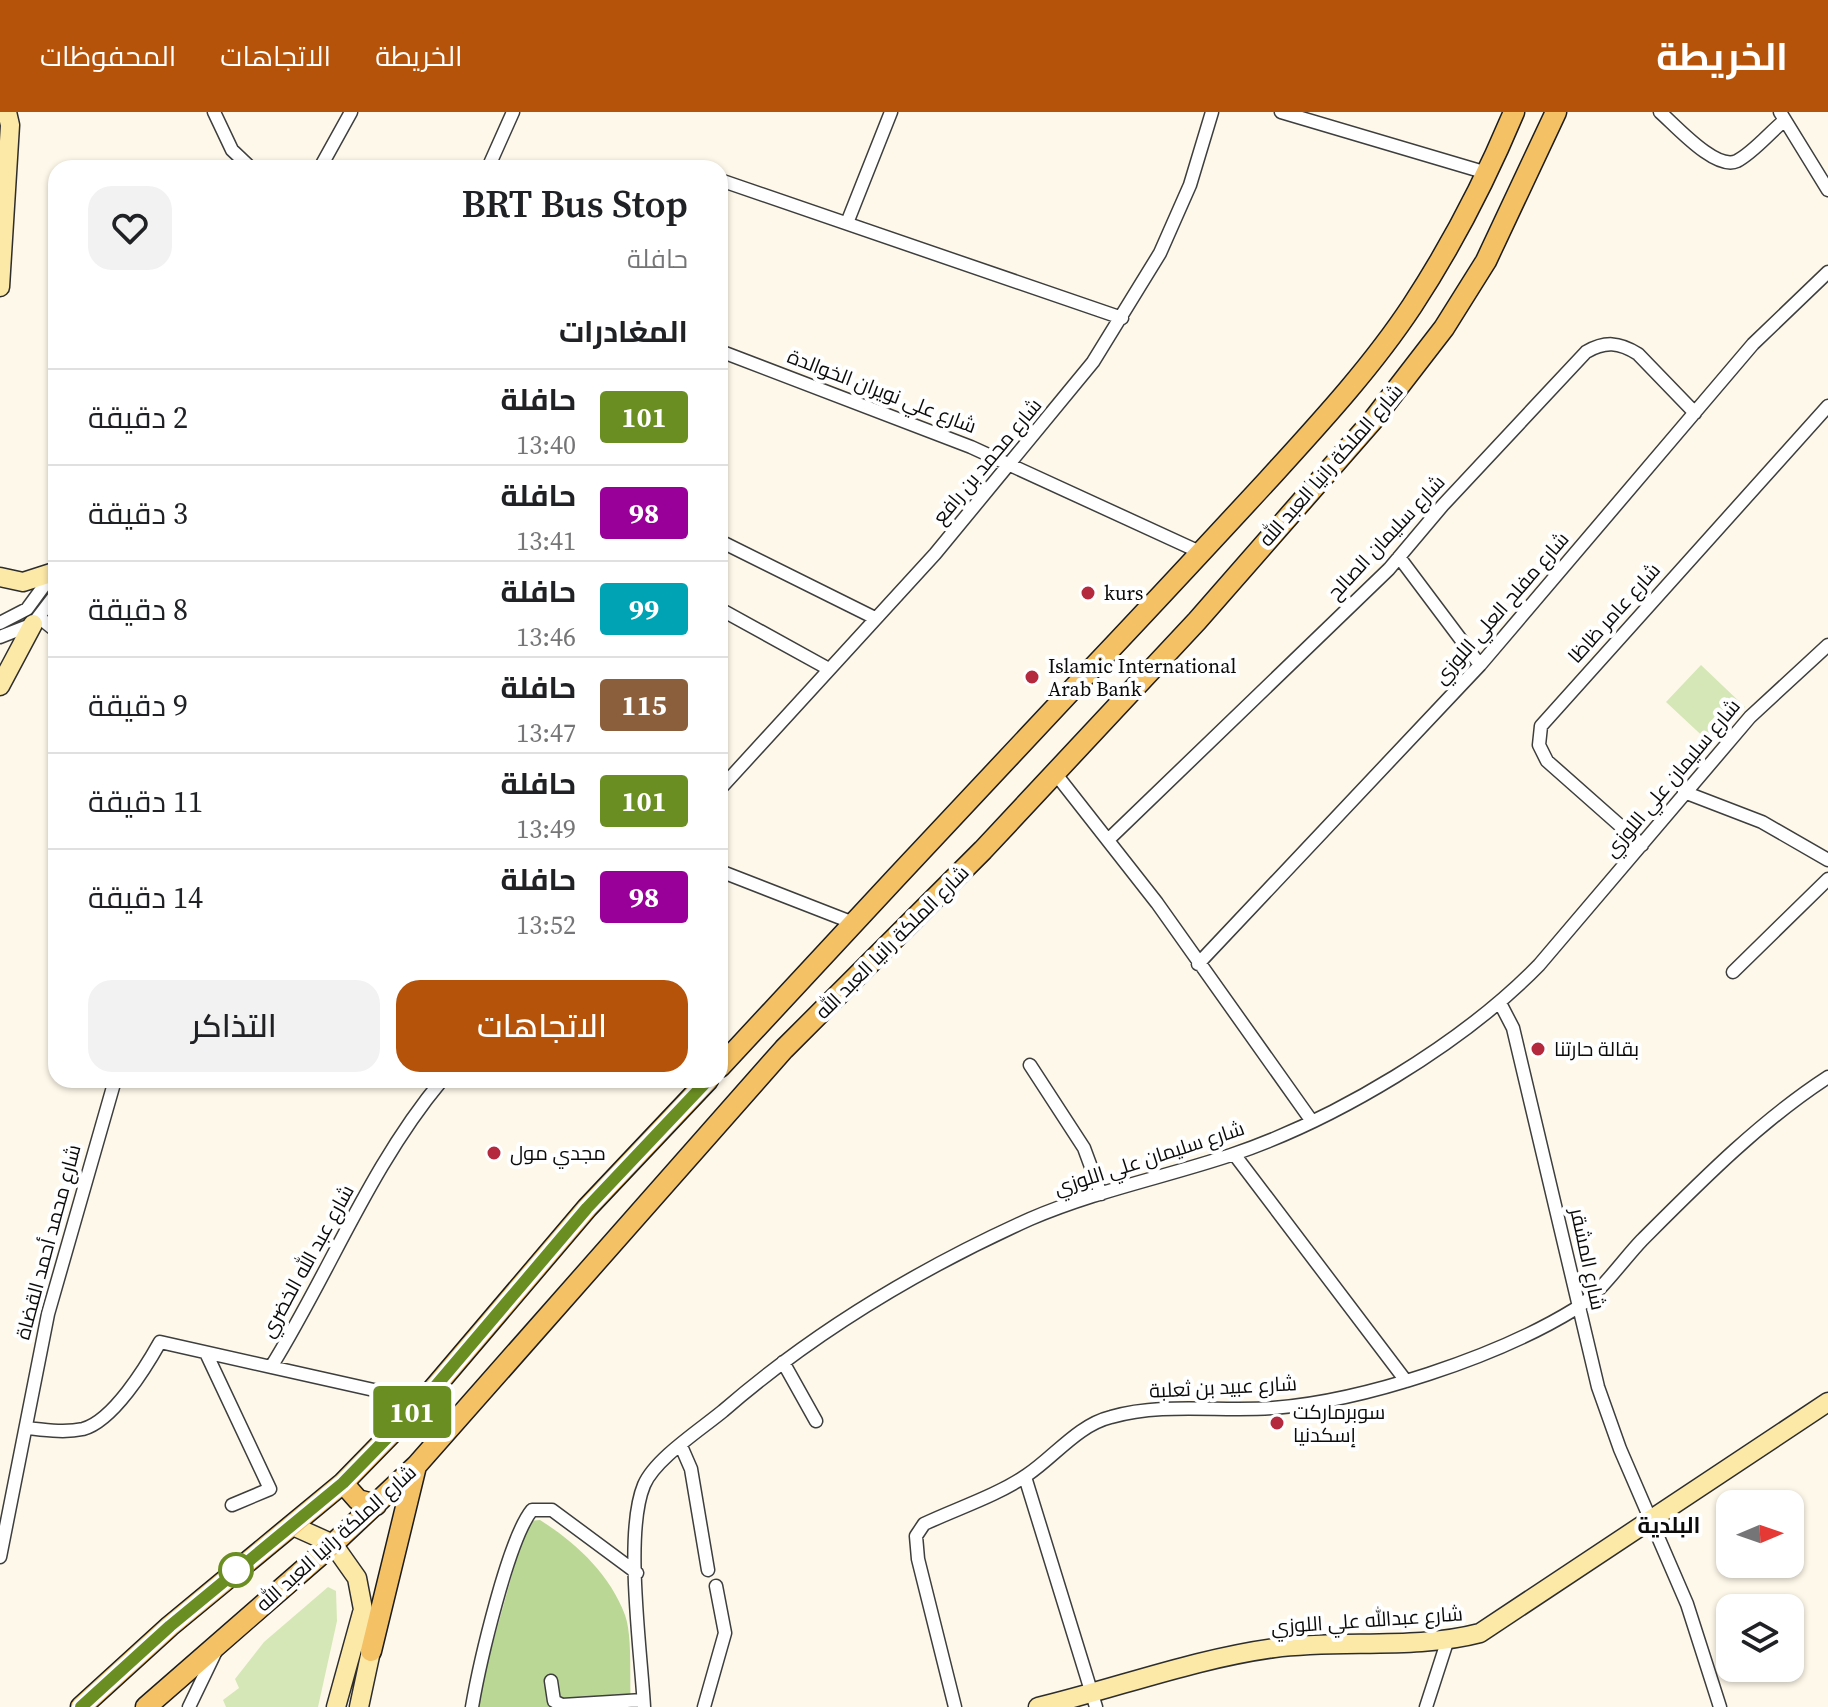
<!DOCTYPE html>
<html lang="ar">
<meta charset="utf-8">
<style>
:root{--surface:#fff;--page:#f2f2f2;--text:#202124;--muted:#757577;--line:#e0e0e0;--accent:#b45309}
body{margin:0;font-family:"Source Serif 4",Cairo,serif;background:var(--page);color:var(--text);direction:rtl;height:100vh;display:flex;flex-direction:column;font-size:30px;white-space:nowrap}
*{box-sizing:border-box;margin:0}
p{font-size:26px;color:var(--muted)}
.icon{flex:none;width:44px;height:44px;fill:none;stroke:currentColor;stroke-width:2;stroke-linecap:round;stroke-linejoin:round}
.map{position:relative;flex:1;overflow:hidden;direction:ltr}
.details{position:absolute;left:48px;top:48px;width:680px;height:928px;display:flex;flex-direction:column;background:var(--surface);border-radius:24px;box-shadow:0 2px 6px #0004;direction:rtl}
.details>*{flex:none}
.badge{padding:0 16px;border-radius:6px;font-size:28px;line-height:52px}
.needle{width:52px;rotate:88deg}
.controls{position:absolute;left:1716px;top:1378px;display:grid;gap:16px}
.controls a{display:grid;place-items:center;width:88px;height:88px;border-radius:16px;background:var(--surface);box-shadow:0 2px 6px #0004;font-size:40px}
.map>.badge{position:absolute;translate:-50% -50%;box-shadow:0 0 0 4px #fff}
h2{padding:0 40px;font-size:30px;line-height:72px}
.round{display:grid;place-items:center;flex:none;width:84px;height:84px;border-radius:24px;background:var(--page)}
.head{display:flex;align-items:center;justify-content:space-between;height:136px;padding:0 40px}
h1{font-size:38px;font-weight:600;line-height:60px}
.action{display:flex;gap:16px;margin-top:auto;padding:16px 40px}
.action a{flex:1;height:92px;border-radius:24px;background:var(--accent);color:#fff;font-size:32px;font-weight:600;line-height:92px;text-align:center}
.action a+a{background:var(--page);color:var(--text)}
ul{padding:0;list-style:none}
li{display:flex;align-items:center;gap:24px;height:96px;padding:0 40px;border-top:2px solid var(--line)}
li div{flex:1}
li b{display:block;font-size:30px}
li em{font-style:normal}
li .badge{min-width:88px;font-weight:700;text-align:center}
header{display:flex;align-items:center;gap:48px;box-sizing:border-box;height:112px;padding:0 40px;background:var(--accent);color:#fff}
header strong{font-size:38px}
nav{display:flex;gap:44px;margin-inline-start:auto;font-size:28px}
.map>svg:first-child{display:block}
.green{fill:#d5e7b6}
.forest{fill:#bad796}
.lines{fill:none;stroke-linecap:round;stroke-linejoin:round}
.street-casing{stroke:#3e3e3e;stroke-width:15}
.secondary-casing{stroke:#2d2d2d;stroke-width:21}
.primary-casing{stroke:#1c1c1c;stroke-width:23}
.street{stroke:#fff;stroke-width:12}
.secondary{stroke:#fce9a7;stroke-width:18}
.primary{stroke:#f4c165;stroke-width:20}
.line-casing{stroke:#fff;stroke-width:18}
.line{stroke:#6b8e23;stroke-width:12}
.poi-dot{fill:#b5293f;stroke:#fff;stroke-width:3}
.stop-dot{fill:#fff;stroke:#6b8e23;stroke-width:4}
.labels{text-anchor:middle;stroke-width:8;stroke-linejoin:round;paint-order:stroke}
.street-label{font-size:20px;fill:#0b0b0b;stroke:#fff}
.poi-label{font-size:20px;fill:#0b0b0b;stroke:#fff;text-anchor:start}
.neighbourhood-label{font-size:22px;font-weight:bold;fill:#0b0b0b;stroke:#fff}
</style>
<header>
<strong>الخريطة</strong>
<nav><a>الخريطة</a><a>الاتجاهات</a><a>المحفوظات</a></nav>
</header>
<div class="map">
<svg width="1828" height="1595" viewBox="0 0 1828 1595">
<rect width="100%" height="100%" fill="#fef8ea"/>
<!-- green -->
<path class="green" d="M1701,553L1745,595L1711,632L1666,590Z
M328,1475L336,1479L337,1509L318,1595H226L223,1588L239,1576L235,1567L264,1530Z"/>
<!-- forest -->
<path class="forest" d="M540,1408C575,1430 610,1462 625,1503C633,1525 629,1570 631,1595H475L525,1416L529,1409Z"/>
<g class="lines">
<!-- street casing -->
<g class="street-casing">
<path id="street" d="M214,0L232,38L251,56
M1281,0L1487,61
M1660,0C1676,14 1716,59 1737,49C1754,40 1770,20 1785,8
M1780,0L1828,78
M320,56L351,0
M488,56L513,0
M720,68L1122,206
M847,111L891,0
M720,239L971,335L1202,441
M720,429L875,506
M1399,445L1480,553
M720,497L827,556
M40,506L56,519
M0,511L27,497L54,460
M0,525L33,512L56,482
M1055,661L1157,791L1311,1008
M720,677L935,442L1093,250L1160,141L1190,73L1212,0
M1684,680L1762,710L1828,748
M1109,727L1389,457L1443,393L1586,240C1605,229 1619,230 1638,242L1695,301
M1642,733L1547,649L1539,633L1541,614L1828,294
M720,759L851,810
M1198,852L1480,553L1753,232L1828,160
M1733,860L1828,767
M1500,891L1513,916L1598,1275L1620,1337L1687,1492L1720,1595
M1030,953L1084,1036L1101,1082
M1234,1042L1406,1269
M207,1243L270,1377L232,1393
M783,1250L816,1309
M271,1255L423,1289
M27,1316C45,1318 65,1321 83,1317C113,1309 146,1255 160,1230L271,1255C330,1160 370,1054 442,968
M681,1334L691,1357L708,1458
M1025,1365L1096,1595
M0,1445L48,1202L115,968
M551,1569L554,1589L562,1593L643,1588
M189,1595L217,1537
M472,1595C479,1554 508,1427 532,1398H552L637,1461
M644,1595C641,1539 624,1421 644,1373C655,1347 700,1318 723,1299C815,1219 919,1157 1030,1107C1095,1079 1165,1065 1231,1043C1335,1008 1462,932 1539,853L1750,605L1828,533
M704,1595L725,1521L716,1474
M955,1595L918,1447L916,1424L924,1412C958,1396 996,1384 1027,1363C1054,1345 1078,1313 1111,1305C1163,1290 1219,1300 1273,1296C1364,1289 1497,1245 1575,1197C1600,1182 1621,1150 1642,1128C1699,1071 1760,1009 1828,965
M1426,1595L1448,1527"/>
</g>
<!-- secondary casing -->
<g class="secondary-casing">
<path id="secondary" d="M0,175L10,13L7,0
M0,465L23,470L54,460
M0,574L33,512
M293,1414L333,1432L357,1466L371,1539L359,1595
M336,1595L362,1501
M1038,1595C1117,1576 1194,1547 1274,1536C1340,1527 1416,1538 1480,1521L1828,1290"/>
</g>
<!-- primary casing -->
<g class="primary-casing">
<path id="primary" d="M720,955C841,825 962,694 1084,565C1146,500 1207,434 1268,368C1318,313 1371,256 1412,194C1452,133 1486,67 1514,0
M343,1371L358,1388L376,1393
M371,1539L416,1354
M81,1595L170,1514L343,1371L423,1289L587,1096L708,968
M146,1595L333,1432L416,1354L784,937L983,738L1197,509L1373,308L1444,216L1486,149L1556,0"/>
</g>
<!-- street -->
<use href="#street" class="street"/>
<!-- secondary -->
<use href="#secondary" class="secondary"/>
<!-- primary -->
<use href="#primary" class="primary"/>
</g>
<g class="lines">
<!-- line casing -->
<g class="line-casing">
<path id="line" d="M81,1595L170,1514L343,1371L423,1289L587,1096L708,968"/>
</g>
<!-- line -->
<use href="#line" class="line"/>
</g>
<!-- markers -->
<g class="poi-dot">
<circle cx="1088" cy="481" r="8"/>
<circle cx="1032" cy="565" r="8"/>
<circle cx="1538" cy="937" r="8"/>
<circle cx="494" cy="1041" r="8"/>
<circle cx="1277" cy="1311" r="8"/>
</g>
<circle class="stop-dot" cx="236" cy="1458" r="16"/>
<g class="labels">
<!-- street labels -->
<g class="street-label">
<text transform="translate(882 279) rotate(21)" y="7">شارع علي نويران الخوالدة</text>
<text transform="translate(987 349) rotate(-50)" y="7">شارع محمد بن رافع</text>
<text transform="translate(1331 353) rotate(-49)" y="7">شارع الملكة رانيا العبد الله</text>
<text transform="translate(1386 425) rotate(-47)" y="7">شارع سليمان الصالح</text>
<text transform="translate(1501 496) rotate(-49)" y="7">شارع مفلح العلي اللوزي</text>
<text transform="translate(1614 501) rotate(-48)" y="7">شارع عامر ظاظا</text>
<text transform="translate(1672 666) rotate(-50)" y="7">شارع سليمان علي اللوزي</text>
<text transform="translate(892 830) rotate(-45)" y="7">شارع الملكة رانيا العبد الله</text>
<text transform="translate(1149 1046) rotate(-18)" y="7">شارع سليمان علي اللوزي</text>
<text transform="translate(48 1130) rotate(-75)" y="7">شارع محمد أحمد القضاة</text>
<text transform="translate(1588 1147) rotate(78)" y="7">شارع المشقر</text>
<text transform="translate(307 1149) rotate(-61)" y="7">شارع عبد الله الخضري</text>
<text transform="translate(1223 1275) rotate(-3)" y="7">شارع عبيد بن ثعلبة</text>
<text transform="translate(336 1426) rotate(-42)" y="7">شارع الملكة رانيا العبد الله</text>
<text transform="translate(1367 1508) rotate(-4)" y="7">شارع عبدالله علي اللوزي</text>
</g>
<!-- poi labels -->
<g class="poi-label">
<text x="1104" y="488">kurs</text>
<text x="1048" y="561">Islamic International<tspan x="1048" dy="23">Arab Bank</tspan></text>
<text x="1554" y="944">بقالة حارتنا</text>
<text x="510" y="1048">مجدي مول</text>
<text x="1293" y="1307">سوبرماركت<tspan x="1293" dy="23">إسكدنيا</tspan></text>
</g>
<!-- neighbourhood labels -->
<g class="neighbourhood-label">
<text x="1669" y="1421">البلدية</text>
</g>
</g>
</svg>
<div class="controls">
<a><svg class="needle" viewBox="-14 -14 28 28"><path d="M0-13l5 13h-10z" fill="#e53935"/><path d="M0 13l5-13h-10z" fill="#757577"/></svg></a>
<a><svg class="icon" aria-label="layers" viewBox="0 0 24 24"><path d="M12 4l9 5-9 5-9-5zM3 14l9 5 9-5"/></svg></a>
</div>
<b class="badge" style="left:412px;top:1300px;background:#6b8e23;color:#fff">101</b>
<section class="details">
<div class="head"><div><h1>BRT Bus Stop</h1><p>حافلة</p></div><a class="round"><svg class="icon" aria-label="heart" viewBox="0 0 24 24"><path d="M12 20l-8-8c-3-5 5-10 8-4 3-6 11-1 8 4z"/></svg></a></div>
<h2>المغادرات</h2>
<ul>
<li><span class="badge" style="background:#6b8e23;color:#fff">101</span><div><b>حافلة</b><p>13:40</p></div><em>2 دقيقة</em></li>
<li><span class="badge" style="background:#909;color:#fff">98</span><div><b>حافلة</b><p>13:41</p></div><em>3 دقيقة</em></li>
<li><span class="badge" style="background:#00a3b4;color:#fff">99</span><div><b>حافلة</b><p>13:46</p></div><em>8 دقيقة</em></li>
<li><span class="badge" style="background:#8b5e3c;color:#fff">115</span><div><b>حافلة</b><p>13:47</p></div><em>9 دقيقة</em></li>
<li><span class="badge" style="background:#6b8e23;color:#fff">101</span><div><b>حافلة</b><p>13:49</p></div><em>11 دقيقة</em></li>
<li><span class="badge" style="background:#909;color:#fff">98</span><div><b>حافلة</b><p>13:52</p></div><em>14 دقيقة</em></li>
</ul>
<div class="action"><a>الاتجاهات</a><a>التذاكر</a></div>
</section>
</div>
